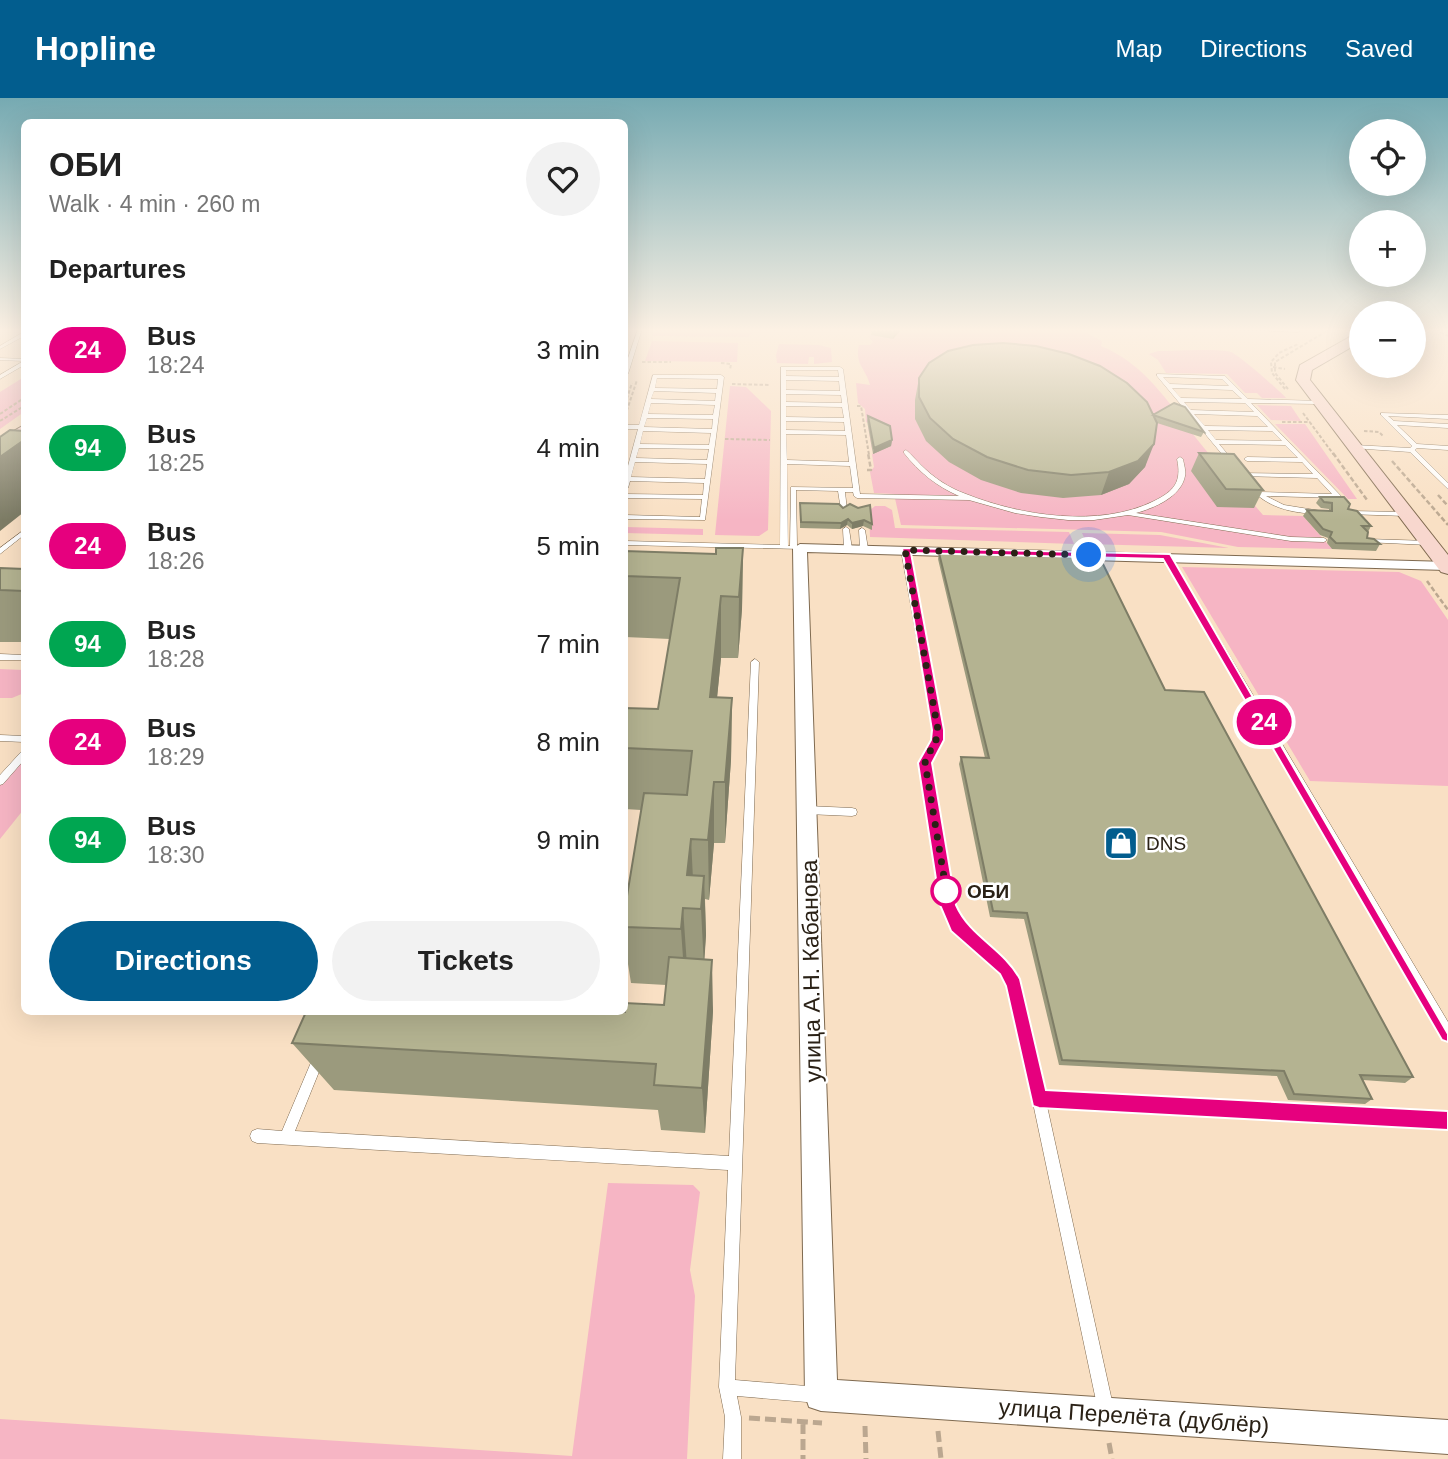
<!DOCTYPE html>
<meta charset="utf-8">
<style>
:root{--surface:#fff;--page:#f2f2f2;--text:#222;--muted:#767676;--accent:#025d8e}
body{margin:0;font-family:Helvetica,sans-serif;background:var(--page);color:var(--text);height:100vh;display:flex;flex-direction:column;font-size:26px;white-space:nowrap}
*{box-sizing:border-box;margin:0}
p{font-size:23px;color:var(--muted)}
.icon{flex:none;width:38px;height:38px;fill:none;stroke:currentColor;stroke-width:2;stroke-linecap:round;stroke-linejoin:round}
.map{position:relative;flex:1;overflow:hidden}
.side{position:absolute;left:21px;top:21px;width:607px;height:896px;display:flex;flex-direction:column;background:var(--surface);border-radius:10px;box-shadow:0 7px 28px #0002}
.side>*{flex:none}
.badge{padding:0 14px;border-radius:23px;font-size:24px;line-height:46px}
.buttons{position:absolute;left:1349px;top:21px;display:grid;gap:14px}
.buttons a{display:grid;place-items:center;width:77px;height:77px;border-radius:50%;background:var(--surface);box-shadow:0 7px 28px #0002;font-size:35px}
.you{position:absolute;width:35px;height:35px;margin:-18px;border:5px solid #fff;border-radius:50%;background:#1a73e8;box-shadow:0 0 0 10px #1a73e833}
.map>.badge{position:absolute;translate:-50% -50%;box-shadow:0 0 0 4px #fff}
h2{padding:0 28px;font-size:26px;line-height:63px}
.round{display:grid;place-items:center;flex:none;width:74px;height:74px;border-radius:37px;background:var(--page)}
.overview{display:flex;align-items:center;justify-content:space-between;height:119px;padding:0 28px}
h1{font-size:33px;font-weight:700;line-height:52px}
.primary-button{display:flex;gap:14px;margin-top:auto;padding:14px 28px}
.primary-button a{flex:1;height:80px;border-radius:42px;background:var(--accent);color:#fff;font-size:28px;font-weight:700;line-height:80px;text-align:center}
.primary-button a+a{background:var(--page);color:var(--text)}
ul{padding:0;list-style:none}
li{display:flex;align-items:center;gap:21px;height:98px;padding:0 28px}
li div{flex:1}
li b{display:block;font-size:26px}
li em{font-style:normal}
li .badge{min-width:77px;font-weight:700;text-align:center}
header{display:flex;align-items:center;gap:42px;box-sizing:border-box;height:98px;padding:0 35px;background:var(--accent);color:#fff}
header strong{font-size:33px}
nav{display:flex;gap:38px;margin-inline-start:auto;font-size:24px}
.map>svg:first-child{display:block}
.green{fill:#f6b5c4}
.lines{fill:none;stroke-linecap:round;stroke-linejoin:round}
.lane-casing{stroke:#7f6a50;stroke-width:1}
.street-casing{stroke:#7f6a50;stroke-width:2}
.secondary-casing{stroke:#7f6a50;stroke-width:2}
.path-far2{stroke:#bba790;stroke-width:2;stroke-dasharray:3.5 2;stroke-linecap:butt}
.path-far1{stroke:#bba790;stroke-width:2.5;stroke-dasharray:5 2.5;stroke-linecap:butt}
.path{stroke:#bba790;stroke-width:5;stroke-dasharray:11 5;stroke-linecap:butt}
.lane{fill:#fff;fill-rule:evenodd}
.street{fill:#fff;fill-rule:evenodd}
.secondary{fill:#f8d7ce;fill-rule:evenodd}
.wall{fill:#9b9a7d}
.shaded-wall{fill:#7e7d66}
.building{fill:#b4b391;stroke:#7e7d66;stroke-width:2}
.line{fill:#e6007e;stroke:#fff;stroke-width:2}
.walk{stroke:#2a2116;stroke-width:7;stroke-dasharray:0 12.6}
.stop-dot{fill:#fff;stroke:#e6007e;stroke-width:3.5}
.labels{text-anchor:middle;stroke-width:5;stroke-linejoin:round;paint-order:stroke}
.poi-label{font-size:19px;fill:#2a2116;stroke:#fff;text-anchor:start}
.stop-label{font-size:19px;font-weight:bold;fill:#2a2116;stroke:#fff;text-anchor:start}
.near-street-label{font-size:23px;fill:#2a2116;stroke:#fff}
</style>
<header>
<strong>Hopline</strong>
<nav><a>Map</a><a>Directions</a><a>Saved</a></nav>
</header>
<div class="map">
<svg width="1448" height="1361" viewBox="0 0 1448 1361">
<rect width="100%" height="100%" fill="#f9e0c4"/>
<!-- green -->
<path class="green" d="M655,231H755L748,239L652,238Z
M877,231H1079L1102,243L1101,248C1145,266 1168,304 1196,340C1217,367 1241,391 1263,417L1303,418L1332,451L1238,449L1161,434L901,427L894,396L874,395L870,374L874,369L872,356L876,354L872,352L868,329L871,327L866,324L865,311L858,305L856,285L870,287C867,272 854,266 859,247H870L873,244L869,239Z
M652,243L738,245L737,264L645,263Z
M779,246L819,247L831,250L832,264L814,266V259H809L808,266L777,265L776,257Z
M1158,253C1174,253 1218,250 1231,254C1239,257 1280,293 1286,300H1262L1257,295H1245L1227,276L1166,275L1158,262L1149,256Z
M24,279V314L0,331V294Z
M730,288L746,289L771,313L768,432L759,438L715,437Z
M1257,307L1291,308L1301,323L1271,322Z
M1275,326H1305L1357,401H1348Z
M875,408H885L892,412L895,430L1069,434L1074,446L870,439L869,413Z
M625,429L703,431V437L625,435Z
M1082,435L1160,437L1229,450L1087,446Z
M1182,469L1399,474L1421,483L1448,522V688L1310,683Z
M0,571L24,572V595L12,600H0Z
M24,660V711L0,741V686Z
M608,1085L693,1087L700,1094L690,1172L695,1198L687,1361H0V1321L572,1358Z"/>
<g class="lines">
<!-- lane casing -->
<g class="lane-casing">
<path id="lane" d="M638,231H642L628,276L625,277V269Z
M1229,231H1299L1300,233L1298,234Z
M22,235H24V238L0,251V248Z
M0,260L24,261V263L0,262Z
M22,264H24V267L0,281V277Z
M781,269H840L843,271L860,396L959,398C936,388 919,374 904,355V353L906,352C911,356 916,362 921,367C934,380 949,390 966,396C1021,418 1100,430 1154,403C1174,393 1182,384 1177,361L1180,359L1183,361C1184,367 1186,372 1185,378C1181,399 1154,410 1136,415L1291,439L1324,440L1327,442L1324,444L1291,443L1128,417L1094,422H1068L1041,419L1015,415L969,402L857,400L854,398L853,394H845L847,412L844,414L841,412L838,393L796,392L797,448L802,449V451L625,447V443L780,447ZM786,272H838L839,279L786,278ZM786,282L839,283L840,293L786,292ZM786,296L841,297L842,305L786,304ZM786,308L842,309L844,320L786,319ZM786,323L844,324L845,333L786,332ZM786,336L846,337L849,364L787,362ZM787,366L850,368L853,390L791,389L790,448H788Z
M1157,276L1225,278L1248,301L1320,303L1321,304L1318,306L1251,305L1341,398L1338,400L1266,398L1284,407L1321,413V415L1319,416C1291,415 1267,410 1248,388L1249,387H1253L1260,394L1332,396L1317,380L1239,378L1238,377L1241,375L1313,376L1302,364L1247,363L1244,361L1247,359L1298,360L1285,347L1219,346L1236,366L1231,367L1157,278ZM1163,279L1222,281L1229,288L1170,286ZM1172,290L1232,292L1242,301L1181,300ZM1184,304L1245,305L1254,314L1191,312ZM1194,316L1257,318L1268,329L1205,328ZM1208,332L1272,333L1282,343L1216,342Z
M653,277H721L724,279L705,422L625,421V417L700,419L702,401L625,400V396L703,397L704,385L630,383L628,390L625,392V379L638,331H625V327H639ZM657,280L718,281L717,291L655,290ZM654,293L716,295L715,303L651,301ZM651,305L715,307L713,317L648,316ZM647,320L713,321L712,331L644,329ZM643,333L711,335L709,347L640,346ZM639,350L709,351L707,362L636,360ZM635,364L707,366L705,381L631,379Z
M1381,315L1448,317V321L1388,318L1394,323L1448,326V330L1397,327L1417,346L1448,348V352L1417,350L1415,352L1448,385V391L1410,354L1352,350L1351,349L1354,347L1410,350L1412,348L1381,317Z
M1349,413L1406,414L1409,416L1406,418L1347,416L1346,415Z
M846,429L849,431L852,451L848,453L844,451L843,431Z
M862,430L865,432L868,451L864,453L860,451L859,432Z
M24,432V437L0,456V450Z
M1367,441L1429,443L1433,445L1429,447L1365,444V442Z
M902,450H908L909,452L943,632L941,642L930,665L954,807L961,825L1010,867L1018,882L1044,995L1448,1016V1030L1047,1008L1114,1312L1112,1318L1106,1320L1100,1318L1098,1312L1008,887L1002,875L953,831L942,807L920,665L932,642L933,632L901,452Z
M1163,456H1169L1170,458L1448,924V942L1444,940L1162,458Z
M0,556L24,557V562H0Z
M755,561L759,564L735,1282L818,1289L824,1291L826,1297L824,1303L818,1305L737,1298L741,1319V1361H723L725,1319L719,1289L728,1072L257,1045L252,1043L250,1038L252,1033L257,1031L282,1033L315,955L319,953L323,955L325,959L295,1033L729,1058L751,564Z
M0,637L24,638V644L0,643Z
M24,653V662L3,686L0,687V677L21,654Z
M807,708L852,710L856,711L857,714L856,717L852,718L807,716L803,715L802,712L803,709Z"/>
</g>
<!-- street casing -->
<g class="street-casing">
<path id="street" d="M800,446L1448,464L1446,472L807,454L837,1282L1448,1322V1356L821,1313L809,1309L805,1297L793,450Z"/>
</g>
<!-- secondary casing -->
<g class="secondary-casing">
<path id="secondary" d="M1362,232V243L1312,272L1310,282L1448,457V476L1441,474L1296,282L1300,267Z
M24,327V339L0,353V341Z"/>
</g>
<!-- path-far2 -->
<path class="path-far2" d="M1436,231L1448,238
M642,264H671
M721,265L731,266L730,272
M1273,269L1285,271
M732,286L770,287
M1285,291L1272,275L1271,264L1279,255L1298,246
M1288,291L1275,275V264L1330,231
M625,306L632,285
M857,308H861L869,357
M1303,315L1334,357
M0,316L24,300
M625,318L637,282
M0,323L24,308
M1282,324H1310
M1364,333L1379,334L1383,338
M725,341L770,342"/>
<!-- path-far1 -->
<path class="path-far1" d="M1333,355L1367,402
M1392,363L1448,427
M867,372H871L868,355
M1438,397L1448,408
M1427,483L1448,512"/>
<!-- path -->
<path class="path" d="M749,1320L822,1325
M803,1325V1361
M865,1328L866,1361
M938,1333L941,1361
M1109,1345L1112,1361"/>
<!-- lane -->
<use href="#lane" class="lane"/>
<!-- street -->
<use href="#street" class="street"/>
<!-- secondary -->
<use href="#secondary" class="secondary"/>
</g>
<!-- wall -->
<path class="wall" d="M872,231H902L893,241L871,237Z
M919,280L1153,317L1204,334L1201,339L1157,325L1145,369L1129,386L1101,397L1063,400L1021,395L981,382L949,364L926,343L915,321V302Z
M868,318L892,342L891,348L873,356L867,323Z
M1199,355L1263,392L1254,410L1217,409L1191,373Z
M1320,399L1348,411L1371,428L1368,434L1367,440L1380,446L1376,453L1332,451L1327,445L1328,440L1320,437L1303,418L1307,412H1329V411L1321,410L1316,405Z
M800,405L843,410L872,426V432L863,428L852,431L847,427L840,431L800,430Z
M743,450L742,511L738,560H721L717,599L732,600L731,662L725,745H714L709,802L705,801L706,837L704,861L713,913L705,1035L661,1032L658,1012L334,992L292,945L664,907L666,887L631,885L625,847V810L641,712L625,711V610L658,611L670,541L625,539V453L716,456Z
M939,455L1165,592L1413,979L1405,985L1363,982L1372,1001L1365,1006L1288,1002L1277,978L1059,967L1024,821L990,819L959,666L961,659L985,660L938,461Z
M0,470L24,471V544H0Z"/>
<!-- shaded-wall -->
<path class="shaded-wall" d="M894,231H902L893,241Z
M24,342V414L0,433V359Z
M892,342L891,348L873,356L874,350Z
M1154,346L1145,369L1129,386L1101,397L1109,374Z
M848,421L847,427L840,431L841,425Z
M864,422L863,428L852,431V425Z
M743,450L742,511L738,560L739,499Z
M721,498V560L711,661L710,599Z
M732,600L731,662L725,745V684Z
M714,684V745L709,802L708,742Z
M691,741L694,801L687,777Z
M704,778L706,837L704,869L701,811Z
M683,810L687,868L685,888L681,831Z
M712,862L713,913L705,1035L702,990Z"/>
<!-- building -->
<path class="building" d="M1003,245L1036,248L1069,256L1100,268L1127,285L1147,304L1157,325L1154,346L1138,363L1109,374L1071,377L1028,372L987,359L953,341L930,320L919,299V280L929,265L948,253L973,247Z
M1174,305L1185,309L1204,334L1153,317Z
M868,318L890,328L892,342L874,350Z
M10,332L24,333V342L0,359V339Z
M1199,355L1234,356L1263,392L1226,391Z
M1320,399H1344L1350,406L1348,411L1357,413L1371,428H1362L1368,434L1367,440L1374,441L1380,446L1336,445L1330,439L1332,434L1323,431L1307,412L1332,413V405L1324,404Z
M800,405L839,406L843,410L850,406L858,410L870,407L872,426L864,422L852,425L848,421L841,425L801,424Z
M716,450H743L739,499L721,498L710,599L732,600L725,684H714L708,742L691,741L687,777L704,778L701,811L683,810L681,831L625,829V810L644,695L687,697L692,653L625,650V610L658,611L680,480L625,478V453L716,456Z
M939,455L1100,460L1165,592L1204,594L1413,979L1360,977L1372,1001L1294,996L1284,973L1062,962L1027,815L993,813L961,659L989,660Z
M0,470L24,471V493L0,492Z
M669,859L712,862L702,990L654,987L656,966L292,945L306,914H625V905L664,907Z"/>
<!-- sky -->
<linearGradient id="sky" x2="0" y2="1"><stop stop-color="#76aab2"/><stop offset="0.55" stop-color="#fcf1e4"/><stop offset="1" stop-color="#fcf1e4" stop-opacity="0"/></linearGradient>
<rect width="1448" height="422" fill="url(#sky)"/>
<!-- line -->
<path class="line" d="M902,450L1170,456L1448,936V944L1442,942L1163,461L911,455L944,632V642L932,665L956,807C970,839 1003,850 1020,881L1046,992L1448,1013V1032L1039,1010L1033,1008L1006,888L1000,876L951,833L940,807L918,665L931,642L932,632Z"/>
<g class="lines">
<!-- walk -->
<path class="walk" d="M946,793L947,797L925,665C929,651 937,647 938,632L905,452L1089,457"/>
</g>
<!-- icons -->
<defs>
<g id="shop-square" transform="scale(1.75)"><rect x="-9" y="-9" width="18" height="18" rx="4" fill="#025d8e" stroke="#fff"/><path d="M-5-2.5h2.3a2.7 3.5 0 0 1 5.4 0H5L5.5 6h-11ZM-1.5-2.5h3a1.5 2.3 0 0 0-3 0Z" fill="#fff"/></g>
</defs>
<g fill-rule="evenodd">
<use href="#shop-square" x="1121" y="745"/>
</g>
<!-- markers -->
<circle class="stop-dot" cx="946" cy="793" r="14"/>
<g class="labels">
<!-- poi labels -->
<g class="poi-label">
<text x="1146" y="752">DNS</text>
</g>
<!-- stop labels -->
<g class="stop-label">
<text x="967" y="800">ОБИ</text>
</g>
<!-- near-street labels -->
<g class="near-street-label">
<text transform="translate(811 873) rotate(-91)" y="8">улица А.Н. Кабанова</text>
<text transform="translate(1134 1318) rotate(4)" y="8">улица Перелёта (дублёр)</text>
</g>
</g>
</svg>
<div class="buttons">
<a><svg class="icon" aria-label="locate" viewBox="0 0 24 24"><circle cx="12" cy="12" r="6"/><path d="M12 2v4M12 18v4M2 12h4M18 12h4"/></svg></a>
<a>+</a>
<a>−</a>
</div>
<div class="you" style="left:1089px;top:457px"></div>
<b class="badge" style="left:1264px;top:624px;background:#e6007e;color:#fff">24</b>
<section class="side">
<div class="overview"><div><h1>ОБИ</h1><p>Walk · 4 min · 260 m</p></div><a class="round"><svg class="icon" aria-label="heart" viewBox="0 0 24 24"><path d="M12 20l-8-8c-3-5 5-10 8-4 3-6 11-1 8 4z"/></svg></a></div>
<h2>Departures</h2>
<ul>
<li><span class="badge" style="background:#e6007e;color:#fff">24</span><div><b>Bus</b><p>18:24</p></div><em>3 min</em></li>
<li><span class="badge" style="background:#00a651;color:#fff">94</span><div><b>Bus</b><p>18:25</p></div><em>4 min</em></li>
<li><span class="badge" style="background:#e6007e;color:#fff">24</span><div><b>Bus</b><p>18:26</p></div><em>5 min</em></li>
<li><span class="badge" style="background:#00a651;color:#fff">94</span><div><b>Bus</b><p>18:28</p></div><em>7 min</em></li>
<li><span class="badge" style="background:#e6007e;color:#fff">24</span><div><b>Bus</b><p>18:29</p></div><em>8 min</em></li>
<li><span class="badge" style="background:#00a651;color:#fff">94</span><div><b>Bus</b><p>18:30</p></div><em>9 min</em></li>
</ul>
<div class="primary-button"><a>Directions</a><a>Tickets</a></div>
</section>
</div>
